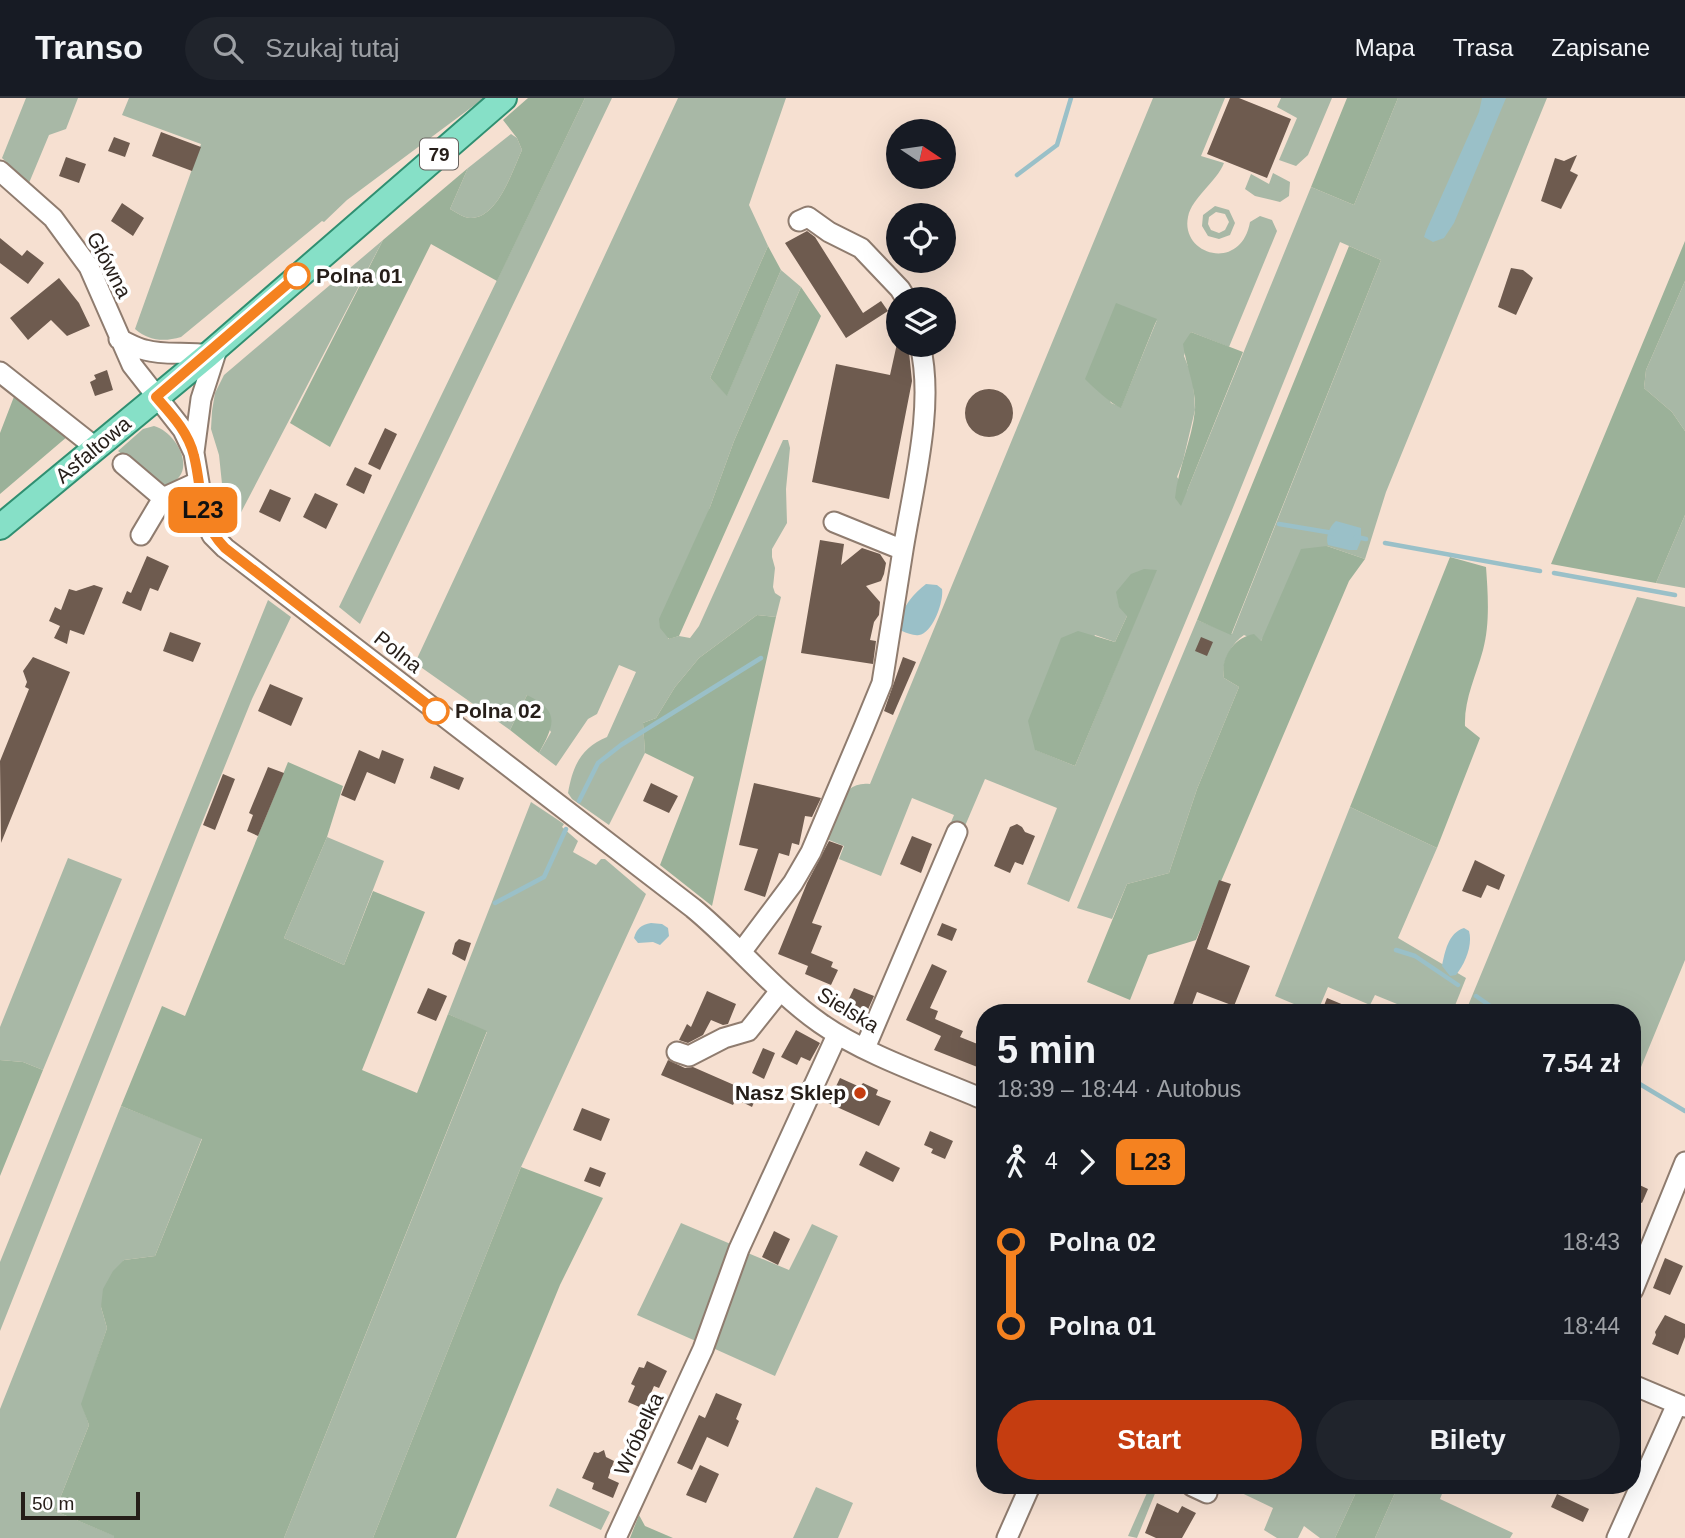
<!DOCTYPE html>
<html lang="pl">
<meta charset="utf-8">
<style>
:root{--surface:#171b24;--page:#20242c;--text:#f1f3f6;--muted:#9ea1a6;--line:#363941;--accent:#c53d10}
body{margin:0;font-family:Helvetica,sans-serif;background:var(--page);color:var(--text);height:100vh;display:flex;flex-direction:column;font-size:26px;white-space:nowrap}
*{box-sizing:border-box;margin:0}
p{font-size:23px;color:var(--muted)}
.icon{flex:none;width:38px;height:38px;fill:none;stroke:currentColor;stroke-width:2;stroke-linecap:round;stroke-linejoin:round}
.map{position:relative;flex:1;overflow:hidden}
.drawer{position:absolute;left:976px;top:906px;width:665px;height:490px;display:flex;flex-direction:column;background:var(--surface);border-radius:28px;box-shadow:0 7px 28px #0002}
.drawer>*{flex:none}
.badge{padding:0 14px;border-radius:10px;font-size:24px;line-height:46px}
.needle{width:46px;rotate:103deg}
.controls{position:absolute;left:886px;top:21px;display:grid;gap:14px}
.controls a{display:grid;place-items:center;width:70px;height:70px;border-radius:50%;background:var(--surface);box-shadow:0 7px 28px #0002;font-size:35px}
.scale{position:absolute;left:21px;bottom:18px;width:119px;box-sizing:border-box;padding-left:7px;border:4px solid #261e19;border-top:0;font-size:19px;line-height:24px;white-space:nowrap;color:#261e19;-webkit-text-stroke:5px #fff;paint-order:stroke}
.map>.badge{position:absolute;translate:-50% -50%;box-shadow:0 0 0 4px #fff}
.legs{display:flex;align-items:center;gap:10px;height:77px;padding:0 21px;font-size:23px}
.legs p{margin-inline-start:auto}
.head{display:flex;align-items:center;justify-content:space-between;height:119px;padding:0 21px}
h1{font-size:38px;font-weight:700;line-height:52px}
.primary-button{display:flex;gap:14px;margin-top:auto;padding:14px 21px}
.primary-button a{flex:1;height:80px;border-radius:42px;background:var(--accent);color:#fff;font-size:28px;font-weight:700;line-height:80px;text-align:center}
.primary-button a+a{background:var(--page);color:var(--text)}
ul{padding:0 21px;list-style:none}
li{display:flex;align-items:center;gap:24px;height:84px;font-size:26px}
li i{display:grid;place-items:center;width:10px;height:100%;margin:0 9px;background:currentColor}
li i::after{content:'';width:18px;height:18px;margin:-9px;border:5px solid;border-radius:50%;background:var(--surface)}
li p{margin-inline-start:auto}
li:first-child i{background:linear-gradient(#0000 50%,currentColor 0)}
li:last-child i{background:linear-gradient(currentColor 50%,#0000 0)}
header{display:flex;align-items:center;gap:42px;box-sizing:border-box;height:98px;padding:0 35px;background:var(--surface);border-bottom:2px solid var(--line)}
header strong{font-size:33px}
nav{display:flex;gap:38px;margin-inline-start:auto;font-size:24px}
.search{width:490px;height:63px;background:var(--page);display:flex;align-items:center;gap:18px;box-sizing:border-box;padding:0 24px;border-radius:38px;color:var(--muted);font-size:26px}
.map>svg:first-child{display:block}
.green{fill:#a8b8a6;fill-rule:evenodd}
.forest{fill:#9bb199}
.water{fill:#9ac0c8}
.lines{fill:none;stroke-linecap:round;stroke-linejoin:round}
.stream{stroke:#9ac0c8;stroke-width:4.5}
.building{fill:#6e5b4f}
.minor-casing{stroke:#8f7c6f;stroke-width:23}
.major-casing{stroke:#308f71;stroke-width:28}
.minor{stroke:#fff;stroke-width:19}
.major{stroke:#86e0c7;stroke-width:24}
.line-1-casing{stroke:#fff;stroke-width:16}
.line-1{stroke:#f58220;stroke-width:10}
.stop-1-dot{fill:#fff;stroke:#f58220;stroke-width:3.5}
.poi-dot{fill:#c53d10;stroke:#fff;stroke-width:2.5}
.labels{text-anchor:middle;stroke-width:7;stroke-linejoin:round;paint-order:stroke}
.shield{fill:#fff;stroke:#67625e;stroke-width:2}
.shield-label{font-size:19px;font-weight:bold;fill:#261e19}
.street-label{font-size:21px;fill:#261e19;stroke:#fff}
.stop-label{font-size:21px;font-weight:bold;fill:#261e19;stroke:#fff;text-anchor:start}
.poi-label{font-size:21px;font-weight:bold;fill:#261e19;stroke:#fff;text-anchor:end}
</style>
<header>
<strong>Transo</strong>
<div class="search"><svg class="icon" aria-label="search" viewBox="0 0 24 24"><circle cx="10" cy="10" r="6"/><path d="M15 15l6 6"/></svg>Szukaj tutaj</div>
<nav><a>Mapa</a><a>Trasa</a><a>Zapisane</a></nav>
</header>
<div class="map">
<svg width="1685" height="1440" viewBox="0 0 1685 1440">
<rect width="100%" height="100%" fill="#f6e0d1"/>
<!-- green -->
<path class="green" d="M26,0H78L66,31L49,37L29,85L2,60Z
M129,0H484L347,102L324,124L322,123L181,239C164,244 149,243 135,231L201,46L122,17Z
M585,0H612L360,526L339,509Z
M678,0H786L749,107L768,148L710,280L727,297L781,172L801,189L734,343L710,409L668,541L679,538L690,540L699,528L783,342H788L790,350L786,391L787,425L772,451V459L775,470L773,489L775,495L781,499L776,519L757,517L699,560L675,589L656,620L643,625L645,655L609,727L572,701L568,695C573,667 581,650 607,639L636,574L619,567L597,616L588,621L556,668L539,655L551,634L527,597L510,632L415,565Z
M1153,0H1225L1201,58L1224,65C1216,85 1192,99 1188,119C1180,157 1241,175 1250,124L1260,118L1272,122L1277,133L1229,249L1191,234L1184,258L1193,281L1195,312L1183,363L1177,379L1187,393L1311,89L1354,107L1398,0H1547L1386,394L1365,461L1327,448L1260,544L1244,537C1231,546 1221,564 1224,580L1239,589L1197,691L1169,775L1127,786L1112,821L1077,810L1197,522L1232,536L1381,162L1340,144L1232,412L1069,804L1027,786L1057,710L985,681L962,735L949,729L954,717L912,700L881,778L839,761L844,748L824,740C833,718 840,682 870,686ZM1157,222L1121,309L1111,305L1108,299ZM1156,472L1075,668L1036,652L1095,537L1115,544L1127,518Z
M1281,0H1332L1308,57L1296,68L1279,62L1297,20L1277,9Z
M511,36L517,40L522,52C512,73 498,121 470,120C464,120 456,114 450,111L468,70Z
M1273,75L1290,84L1289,98L1280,104L1255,98L1245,91L1251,76L1269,86Z
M1215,108L1229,112L1235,125L1230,137L1219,141L1208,138L1202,128L1203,117ZM1216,114L1225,116L1229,124L1225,132L1219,135L1211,132L1208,126L1209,119Z
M383,142L236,424L230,428L226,424L219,357L211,331L212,313L215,295L224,277Z
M1685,183V333L1672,314L1644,290L1646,272Z
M154,328C179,335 199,378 166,387L154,382L118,353L143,331Z
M1685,417V490L1656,485Z
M1637,499L1685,509V862L1639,974L1633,972V915H1521L1515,911L1513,915H1465Z
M268,502L291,519L252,601L201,727L0,1233V1164Z
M531,704L564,726L562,729L578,743L573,754L596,767L601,761H605L646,796L521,1069L373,1440H284L487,934L448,916Z
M1350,709L1437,750L1398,840L1466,880L1452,915H1419L1375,897L1370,907L1328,889L1317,915H1299L1301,909L1275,898Z
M327,739L384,763L344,867L284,840Z
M68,760L122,781L43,972L23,964L0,962V929Z
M121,1008L202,1040L155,1158L124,1162L101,1209L107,1230L82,1306L89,1327L55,1413L115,1438L114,1440H0V1311Z
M681,1125L733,1147L698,1244L637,1217Z
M812,1126L838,1138L775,1278L715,1251L710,1248L743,1153L789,1172Z
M1150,1388H1167L1165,1391L1158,1388L1137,1440L1128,1438Z
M1227,1388H1359L1335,1440H1320L1304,1428L1298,1440H1277L1264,1432L1273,1410Z
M1398,1388H1445L1440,1401L1513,1435L1510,1440H1375Z
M816,1389L853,1405L838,1440H793Z
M557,1390L610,1414L601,1432L549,1408Z"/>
<!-- forest -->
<path class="forest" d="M528,0H585L497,183L431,146L330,349L290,325L383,142L468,70L450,111C456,114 464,120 470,120C498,121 512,73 522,52L517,40L503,22Z
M1347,0H1398L1354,107L1311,89Z
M1685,143V183L1646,272L1644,290L1672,314L1685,333V417L1656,485L1551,466Z
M768,148L781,172L727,298L710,280Z
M1349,148L1381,162L1231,537L1197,522Z
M801,189L821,218L679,538L669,541L660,530L659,521L710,409L734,343Z
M1116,205L1157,221L1121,310C1110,305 1094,290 1085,281Z
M1191,234L1243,254L1181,408L1175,400C1178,370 1192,342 1195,312C1196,288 1186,269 1183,246Z
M15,296L68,338L0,396V335Z
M1327,448L1365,461L1349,483L1196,842L1148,857L1130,902L1087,884L1127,786L1169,775L1197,691L1239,589L1224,580C1220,560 1234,539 1254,536L1261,543L1301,451Z
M1450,459L1486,469C1488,496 1490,526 1483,552C1476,578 1464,601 1465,628L1480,640L1437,750L1350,709Z
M1144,471L1157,472L1075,668L1035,652L1028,623L1061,540L1078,533L1115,544L1127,518L1119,509L1116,494L1131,476Z
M757,517L776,519L712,808L660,767L694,679L645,655L643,625L656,620L675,589L699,560Z
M527,597C560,613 555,626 539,655L510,632Z
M288,664L343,688L327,739L284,840L344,867L373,793L425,814L362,972L417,995L448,916L487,933L284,1440H114V1438L55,1413L89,1327L81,1306L107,1230L101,1209L103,1191L113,1173L124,1162L155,1158L202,1041L121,1008L162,908L185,918Z
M0,962L23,964L43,972L0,1078Z
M521,1069L603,1100L560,1187L456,1440H373Z
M1359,1388H1398L1375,1440H1335Z
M639,1417L645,1428L673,1440H630Z"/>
<!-- water -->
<path class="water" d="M1482,0H1506L1454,125L1444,140L1433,144L1424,139L1426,133L1479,14Z
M1336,423L1361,430V442L1357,452H1349L1328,447C1325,439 1330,428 1336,423Z
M926,486L937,487L942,491C944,503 933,535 919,537C914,538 907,535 902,533C895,516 913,496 926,486Z
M651,825L662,826L668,830L669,838L660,847L653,844L638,845L634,840C637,830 641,827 651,825Z
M1464,830L1469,833C1473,847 1465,866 1456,877L1450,878L1442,868C1445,854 1448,835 1464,830Z"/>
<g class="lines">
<!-- stream -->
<path class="stream" d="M1017,77L1057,47L1071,0
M1279,426L1333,435
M1356,439L1366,441
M1385,445L1540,473
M1554,475L1675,497
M579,703L598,665L621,647L761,560
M495,805L544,779L566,731
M1396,852L1415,858L1458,887
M1476,898L1499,914
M1633,982L1685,1013"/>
</g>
<!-- building -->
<path class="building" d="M1230,0H1239L1291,21L1267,80L1207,56Z
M161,34L201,49L192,73L152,58Z
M114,39L130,45L125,59L108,53Z
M1577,57L1570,73L1578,77L1561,111L1541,103L1555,60L1564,63Z
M66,59L86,66L79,85L59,78Z
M122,105L144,120L133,138L111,123Z
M807,133L815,139L863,215L881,203L888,213L846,240L785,145Z
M0,140L22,158L27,152L44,165L28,186L0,165Z
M1511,170L1523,172L1533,180L1516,217L1498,209Z
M59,180L79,205L90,228L67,238L51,222L28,242L10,220Z
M898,241V247H903L909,254L912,283L889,401L812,384L836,266L890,277Z
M107,272L113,292L95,298L90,284L96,281L94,277Z
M965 315a24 24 0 1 1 48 0a24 24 0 1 1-48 0Z
M385,330L397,336L380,372L368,366Z
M355,369L372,377L364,396L346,387Z
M270,391L291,400L280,424L259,414Z
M315,395L338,406L326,431L303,419Z
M820,442L844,446L841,467L862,450L880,456L886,465L884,476L881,483L866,488L880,504L879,517L874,524L870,542L876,543L873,566L801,555Z
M147,458L169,468L158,493L150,490L141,513L122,505L127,493L131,495Z
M94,487L103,490L84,537L70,532L67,546L54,540L60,528L49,523L55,509L61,512L69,491L76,493Z
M170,534L201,545L193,564L163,553Z
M1201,539L1213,544L1207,558L1195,553Z
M33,559L70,574L1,745L0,663L29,591L25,589L27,584L23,573Z
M903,559L916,564L893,617L884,613Z
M270,586L303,600L291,628L258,613Z
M359,652L379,661L382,652L404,661L395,686L367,674L355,703L341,697Z
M434,668L464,680L459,692L430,680Z
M268,669L284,675L258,738L247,733L253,717L249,715Z
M223,676L235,681L215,732L203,727Z
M651,685L678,698L669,715L643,703Z
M754,685L821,700L812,719L805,718L799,747L792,745L789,758L779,755L765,799L744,792L758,751L739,747Z
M1017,726L1022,729L1025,734L1035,738L1023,767L1015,764L1010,775L994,768L1010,729Z
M912,738L932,746L921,775L900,766Z
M829,743L843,748L812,825L822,828L811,855L833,864L831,869L838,872L831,887L805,876L808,868L778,856L807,785Z
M1475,762L1505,777L1499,792L1487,787L1481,800L1462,793Z
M1219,782L1231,786L1207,851L1250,868L1234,908L1197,894L1189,915H1170Z
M942,825L957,831L952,843L937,837Z
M459,841L471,845L465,863L452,856L455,845Z
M932,866L947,873L930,910L938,913L935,921L963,933L960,939L985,949V972L934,952L941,938L906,922Z
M428,890L447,898L436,923L417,915Z
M854,890L874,898L866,916L846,907Z
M707,893L736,906L728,926L723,927L711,922L703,937L688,945L679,942L687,926L691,929Z
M1327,900L1363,915H1321Z
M796,932L820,945L810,963L801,959L797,967L781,959Z
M763,950L775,955L764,981L752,975Z
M668,962L685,970L693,969L757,997L752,1009L736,1001L733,1007L661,977Z
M840,980L860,989L863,985L878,992L876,997L891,1003L879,1028L828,1005Z
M582,1010L610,1021L601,1043L573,1032Z
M930,1033L953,1043L945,1061L931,1055L933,1051L924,1047Z
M866,1053L900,1070L893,1084L859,1067Z
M590,1069L606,1075L600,1089L584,1083Z
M1633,1084L1648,1091L1642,1105L1633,1101Z
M774,1133L790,1141L778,1167L762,1159Z
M1665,1160L1683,1168L1670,1197L1653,1190Z
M1665,1217L1685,1226V1239L1678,1257L1652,1246L1656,1237L1655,1234Z
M647,1263L667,1273L659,1290L654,1288L644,1311L628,1304L635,1288L631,1286L639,1269L644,1270Z
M716,1295L742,1306L736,1321L739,1323L728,1349L707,1339L692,1372L677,1365L699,1317L705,1320Z
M604,1352L606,1359L614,1363L608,1380L619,1385L613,1400L592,1391L594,1385L582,1380L594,1354L598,1355Z
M700,1367L719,1376L706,1405L686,1397Z
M1557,1396L1589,1411L1583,1424L1551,1409Z
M1157,1405L1178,1415L1182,1408L1196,1415L1182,1440H1156L1145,1435Z"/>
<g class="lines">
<!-- minor casing -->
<g class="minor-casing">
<path id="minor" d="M0,73L53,120L89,169L132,267L183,332L194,355L205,421L212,437L225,450L693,810C737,846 773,892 820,925C865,957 934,980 985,1002
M799,123L808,119L829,134L861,150L900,191L906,201
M119,241C128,245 136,250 145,252C166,258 187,253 208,257
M0,274L95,349
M194,354L201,301L218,248
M123,366L163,400
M141,437L163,400L198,384
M903,452C913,389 935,308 920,247
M742,853L793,785L811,754L864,629L882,585L903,452L834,424
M865,950L957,734
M677,954L689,958L724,940L748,933L780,893
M1633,1192L1685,1064
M1633,1287L1685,1309
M1192,1388L1207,1395
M616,1440L703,1251L739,1151L837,937
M1007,1440L1030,1388
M1617,1440L1677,1306"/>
</g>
<!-- major casing -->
<g class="major-casing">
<path id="major" d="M0,429L208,257L504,0"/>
</g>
<!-- minor -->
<use href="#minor" class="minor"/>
<!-- major -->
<use href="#major" class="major"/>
</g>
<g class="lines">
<!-- line-1 casing -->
<g class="line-1-casing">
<path id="line-1" d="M297,178L156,299C172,317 189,335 194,358C203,394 197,421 225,450L436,613"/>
</g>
<!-- line-1 -->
<use href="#line-1" class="line-1"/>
</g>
<!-- markers -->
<g class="stop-1-dot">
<circle cx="297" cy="178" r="12"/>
<circle cx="436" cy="613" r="12"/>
</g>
<circle class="poi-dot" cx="860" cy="995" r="7"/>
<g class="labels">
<!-- shield labels -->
<rect class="shield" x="420" y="40.5" width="38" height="31" rx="5"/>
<g class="shield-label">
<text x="439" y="63">79</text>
</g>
<!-- street labels -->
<g class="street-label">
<text transform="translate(109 167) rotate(62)" y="7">Główna</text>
<text transform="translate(93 352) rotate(-40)" y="7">Asfaltowa</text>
<text transform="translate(398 554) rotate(38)" y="7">Polna</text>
<text transform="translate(848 912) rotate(31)" y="7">Sielska</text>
<text transform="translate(639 1336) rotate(-65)" y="7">Wróbelka</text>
</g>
<!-- stop labels -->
<g class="stop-label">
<text x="316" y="185">Polna 01</text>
<text x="455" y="620">Polna 02</text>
</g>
<!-- poi labels -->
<g class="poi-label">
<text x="846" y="1002">Nasz Sklep</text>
</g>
</g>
</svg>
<div class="controls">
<a><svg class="needle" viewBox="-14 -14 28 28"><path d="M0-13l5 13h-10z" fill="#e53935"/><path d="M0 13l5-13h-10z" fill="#9ea1a6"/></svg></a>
<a><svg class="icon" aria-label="locate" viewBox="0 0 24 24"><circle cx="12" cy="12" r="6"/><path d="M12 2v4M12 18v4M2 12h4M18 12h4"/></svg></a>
<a><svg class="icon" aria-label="layers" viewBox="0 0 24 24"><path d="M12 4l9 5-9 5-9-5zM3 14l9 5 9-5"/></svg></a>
</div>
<div class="scale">50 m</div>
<b class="badge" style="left:203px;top:412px;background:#f58220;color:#111">L23</b>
<section class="drawer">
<div class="head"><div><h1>5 min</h1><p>18:39 – 18:44 · Autobus</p></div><b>7.54 zł</b></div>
<div class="legs"><svg class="icon" aria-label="walk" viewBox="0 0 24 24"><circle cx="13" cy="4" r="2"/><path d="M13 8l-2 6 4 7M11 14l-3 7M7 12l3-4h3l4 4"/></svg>4<svg class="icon" aria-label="forward" viewBox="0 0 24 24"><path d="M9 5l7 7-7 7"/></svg><b class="badge" style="background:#f58220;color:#111">L23</b></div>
<ul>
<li><i style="color:#f58220"></i><b>Polna 02</b><p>18:43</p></li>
<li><i style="color:#f58220"></i><b>Polna 01</b><p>18:44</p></li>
</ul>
<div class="primary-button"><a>Start</a><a>Bilety</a></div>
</section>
</div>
